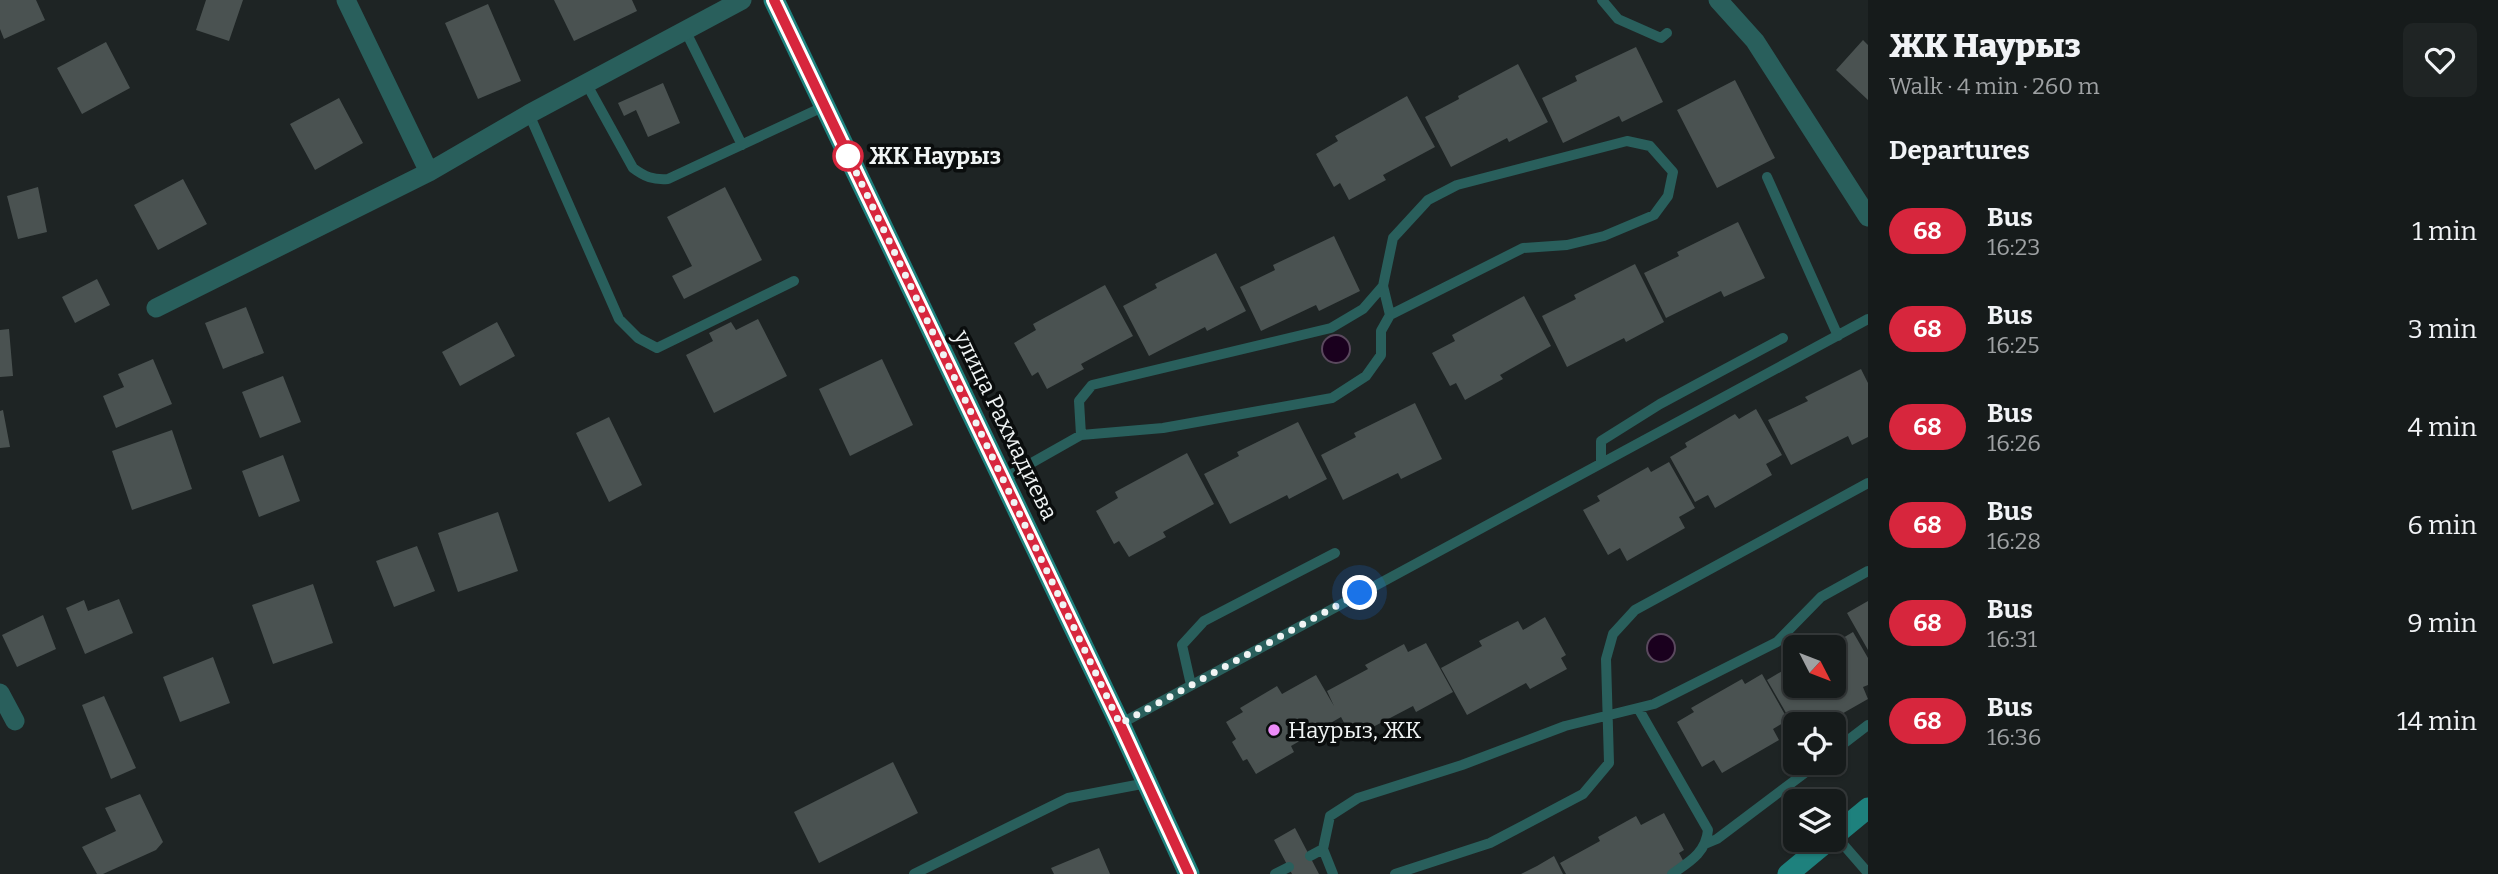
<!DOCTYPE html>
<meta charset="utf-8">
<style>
:root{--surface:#161b1b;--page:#1f2424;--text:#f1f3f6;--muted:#9ea1a3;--line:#35393a}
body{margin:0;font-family:Bitter,serif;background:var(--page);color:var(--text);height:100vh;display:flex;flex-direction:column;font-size:26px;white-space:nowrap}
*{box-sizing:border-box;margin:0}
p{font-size:23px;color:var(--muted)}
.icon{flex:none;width:38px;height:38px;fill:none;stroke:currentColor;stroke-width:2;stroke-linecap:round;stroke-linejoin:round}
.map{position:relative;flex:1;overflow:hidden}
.panel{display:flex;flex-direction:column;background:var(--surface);width:630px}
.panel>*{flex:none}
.badge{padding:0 14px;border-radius:23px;font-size:24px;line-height:46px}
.needle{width:46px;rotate:132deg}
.controls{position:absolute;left:1783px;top:635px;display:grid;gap:14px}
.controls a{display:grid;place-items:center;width:63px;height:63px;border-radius:10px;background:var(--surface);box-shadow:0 2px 5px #0004,0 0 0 2px var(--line);font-size:35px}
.you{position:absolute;width:35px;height:35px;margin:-18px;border:5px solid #fff;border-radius:50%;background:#1a73e8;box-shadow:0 0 0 10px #1a73e833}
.map>.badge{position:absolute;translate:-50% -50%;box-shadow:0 0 0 4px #fff}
h2{padding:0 21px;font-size:26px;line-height:63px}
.round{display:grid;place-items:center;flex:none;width:74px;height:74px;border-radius:10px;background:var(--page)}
.overview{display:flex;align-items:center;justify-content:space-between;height:119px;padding:0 21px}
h1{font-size:33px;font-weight:800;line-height:52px}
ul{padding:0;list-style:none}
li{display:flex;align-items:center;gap:21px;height:98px;padding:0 21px}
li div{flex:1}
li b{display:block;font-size:26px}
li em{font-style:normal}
li .badge{min-width:77px;font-weight:700;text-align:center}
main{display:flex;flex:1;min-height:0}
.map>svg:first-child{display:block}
.water{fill:#1a001e;stroke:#5a495e;stroke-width:2}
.building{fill:#4a5251}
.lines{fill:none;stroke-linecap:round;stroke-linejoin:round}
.lane{stroke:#295f5c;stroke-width:10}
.street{stroke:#295f5c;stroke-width:19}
.secondary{stroke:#1e817d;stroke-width:21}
.line-casing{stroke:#fff;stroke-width:16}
.line{stroke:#d7263d;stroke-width:10}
.walk{stroke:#f0f4f4;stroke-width:7;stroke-dasharray:0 12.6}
.stop-dot{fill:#fff;stroke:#d7263d;stroke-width:3.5}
.poi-dot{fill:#ed8cf9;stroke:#0a0d0d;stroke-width:2.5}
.labels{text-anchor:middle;stroke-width:7;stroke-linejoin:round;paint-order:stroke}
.stop-label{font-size:23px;font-weight:bold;fill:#f0f4f4;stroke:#0a0d0d;text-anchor:start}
.street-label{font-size:23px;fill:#f0f4f4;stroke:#0a0d0d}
.poi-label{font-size:23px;fill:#f0f4f4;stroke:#0a0d0d;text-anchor:start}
</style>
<main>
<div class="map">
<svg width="1868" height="874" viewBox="0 0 1868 874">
<rect width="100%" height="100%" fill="#1e2424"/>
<!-- water -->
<path class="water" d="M1322 349a14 14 0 1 1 28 0a14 14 0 1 1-28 0Z
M1647 648a14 14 0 1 1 28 0a14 14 0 1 1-28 0Z"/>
<!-- building -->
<path class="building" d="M0,0H36L45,20L4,39L0,29Z
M206,0H243L229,41L196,30Z
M554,0H632L637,11L574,41Z
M488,4L521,81L478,99L445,23Z
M1863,40L1868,45V100L1836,70Z
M106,42L130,88L82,114L57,68Z
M1636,47L1663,102L1622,122L1619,116L1563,143L1542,98L1577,81L1575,76Z
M1518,64L1548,122L1509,142L1507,138L1451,167L1425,117L1459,99L1458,96Z
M1735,80L1775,158L1717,188L1677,110Z
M663,83L680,123L648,137L636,110L624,116L618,103Z
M1407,96L1435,147L1383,175L1386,180L1349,200L1340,183L1334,187L1316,154L1338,141L1335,136Z
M339,98L363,143L315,170L290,124Z
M183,179L207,224L158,250L134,205Z
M38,187L47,232L18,239L7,196Z
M725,187L762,260L684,299L672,276L692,266L667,217Z
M1738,222L1765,278L1724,297L1721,291L1666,318L1644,273L1679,256L1677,252Z
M1334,236L1360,291L1319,311L1316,305L1261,331L1240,287L1275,270L1273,265Z
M1216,253L1246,311L1207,331L1205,327L1149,356L1123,306L1157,288L1155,284Z
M1635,264L1664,322L1626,342L1624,338L1567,367L1542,316L1576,299L1574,295Z
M97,279L110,305L75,323L62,297Z
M1105,285L1133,336L1081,364L1084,369L1047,389L1038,372L1032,376L1014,343L1036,330L1033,324Z
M1524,296L1551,346L1500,375L1503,379L1465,400L1456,383L1450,386L1432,353L1455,341L1452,335Z
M246,307L264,353L223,369L205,323Z
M758,319L787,376L714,413L686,355L713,341L709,333L731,322L736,330Z
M497,322L515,356L460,386L442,352Z
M9,329L13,376L0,377V330Z
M153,359L172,404L116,428L103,396L124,387L118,374Z
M882,359L913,425L850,456L819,389Z
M1861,369L1868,383V437L1852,445L1848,436L1791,465L1768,420L1808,401L1805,397Z
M283,376L301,422L260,438L242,392Z
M1415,403L1442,459L1401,479L1398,473L1343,500L1321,455L1356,437L1354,433Z
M1756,409L1782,455L1766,464L1772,475L1715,508L1708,495L1695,502L1670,457L1687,447L1685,443L1735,414L1739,419Z
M3,410L10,447L0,448V411Z
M609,417L642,485L609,502L576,433Z
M1298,422L1327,479L1289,499L1287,495L1230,524L1204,474L1239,456L1237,452Z
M172,430L192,489L132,510L112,451Z
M1187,453L1214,504L1163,532L1166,537L1129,557L1119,541L1114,544L1096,511L1118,498L1115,492Z
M283,455L300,501L259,517L242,471Z
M1669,462L1695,508L1679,517L1685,528L1627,561L1620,548L1608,555L1583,510L1600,501L1597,496L1648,467L1651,472Z
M498,512L518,571L458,592L438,533Z
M417,546L435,591L394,607L376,561Z
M313,584L333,643L273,664L252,605Z
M119,599L133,633L85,654L66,608L84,600L88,611Z
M1868,601V650L1847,613Z
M43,615L56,649L17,667L2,635Z
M1545,617L1566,655L1561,658L1567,669L1530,689L1526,683L1467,715L1441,668L1482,646L1479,641L1518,621L1523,630Z
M1853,632L1868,658V685L1863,687L1868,699L1824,724H1808L1805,718L1793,725L1767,680L1784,670L1782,666L1796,658V686H1834V648H1814L1833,637L1836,642Z
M1426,643L1453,692L1416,712L1413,706L1352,738L1341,717L1291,746L1294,752L1256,774L1247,759L1243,761L1232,742L1236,739L1226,722L1243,712L1240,708L1277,686L1282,694L1316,675L1334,706L1327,691L1368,669L1365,665L1404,644L1408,652Z
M213,657L230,703L180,722L163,677Z
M1762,674L1788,720L1773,729L1779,740L1722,773L1714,760L1702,767L1677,722L1694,712L1691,708L1742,679L1745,684Z
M104,696L136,768L111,779L82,705Z
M893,762L918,813L819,863L794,812Z
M140,794L163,842L156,850L103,874H97L82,847L116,831L105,808Z
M1664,813L1684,850L1679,853L1685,864L1667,874H1566L1560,863L1600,841L1598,837L1636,816L1641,825Z
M1295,828L1319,874H1292L1274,840Z
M1099,848L1110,874H1054L1051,868Z
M1554,856L1563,874H1521L1537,866Z"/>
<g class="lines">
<!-- lane -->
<path class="lane" d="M1602,0L1618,19L1661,38L1667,33
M685,30L742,145
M586,83L633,168C645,177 653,180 668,179L825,106
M529,114L619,319L638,338L657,348L794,281
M1767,177L1838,336
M1383,286L1390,315
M1601,463V441L1660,404L1783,338
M1003,479L1081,435L1163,428L1332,398L1366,376L1381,355V331L1390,315L1523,248L1567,245L1604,236L1654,215L1668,196L1673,172L1650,146L1627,141L1457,185L1428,200L1393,238L1383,286L1363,309L1331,328L1092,385L1079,401L1081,435
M1191,685L1182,645L1204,621L1335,553
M1638,708L1708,830C1706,853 1689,862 1672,874
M1120,724L1868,319
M1834,751L1868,725
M1835,835L1868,873
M1705,844L1717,839L1818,763
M1310,856L1323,849
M914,874L1068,798L1147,783
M1275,874L1289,867
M1333,874L1323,849L1330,816L1358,798L1462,765L1565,726L1654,704L1777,642L1821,597L1868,571
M1395,874L1490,843L1583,794L1609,763L1606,659L1613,634L1635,610L1868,483"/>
<!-- street -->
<path class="street" d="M346,0L429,172
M1718,0L1755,41L1868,217
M156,308L429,172L529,114L742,0
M0,693L15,721"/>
<!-- secondary -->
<path class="secondary" d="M774,0L1120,724L1189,874
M1834,836L1868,808
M1788,874L1829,840"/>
</g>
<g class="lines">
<!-- line casing -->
<g class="line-casing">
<path id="line" d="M774,0L1120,724L1189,874"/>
</g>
<!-- line -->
<use href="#line" class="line"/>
<!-- walk -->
<path class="walk" d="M848,156L847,153L1120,724L1360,593"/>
</g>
<!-- markers -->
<circle class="stop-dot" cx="848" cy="156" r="14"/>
<circle class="poi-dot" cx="1274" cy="730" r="7"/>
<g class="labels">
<!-- stop labels -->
<g class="stop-label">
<text x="869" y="164">ЖК Наурыз</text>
</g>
<!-- street labels -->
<g class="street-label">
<text transform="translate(1006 425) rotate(64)" y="8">улица Рахмадиева</text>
</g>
<!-- poi labels -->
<g class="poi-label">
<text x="1288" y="738">Наурыз, ЖК</text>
</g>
</g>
</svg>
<div class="controls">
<a><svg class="needle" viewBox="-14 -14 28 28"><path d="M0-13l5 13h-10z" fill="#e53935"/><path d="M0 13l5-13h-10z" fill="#9ea1a3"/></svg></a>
<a><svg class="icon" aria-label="locate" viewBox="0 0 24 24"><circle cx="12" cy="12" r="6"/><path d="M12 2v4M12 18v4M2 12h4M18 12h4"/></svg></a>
<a><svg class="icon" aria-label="layers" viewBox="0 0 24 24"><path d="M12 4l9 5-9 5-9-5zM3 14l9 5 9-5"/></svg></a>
</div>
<div class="you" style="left:1360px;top:593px"></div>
</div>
<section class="panel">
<div class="overview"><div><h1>ЖК Наурыз</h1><p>Walk · 4 min · 260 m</p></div><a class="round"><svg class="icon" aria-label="heart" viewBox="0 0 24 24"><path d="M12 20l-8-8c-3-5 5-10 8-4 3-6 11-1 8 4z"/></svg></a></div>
<h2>Departures</h2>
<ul>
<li><span class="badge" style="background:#d7263d;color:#fff">68</span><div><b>Bus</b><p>16:23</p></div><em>1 min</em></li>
<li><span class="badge" style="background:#d7263d;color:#fff">68</span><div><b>Bus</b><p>16:25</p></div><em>3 min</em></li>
<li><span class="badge" style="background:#d7263d;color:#fff">68</span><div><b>Bus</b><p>16:26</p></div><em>4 min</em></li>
<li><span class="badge" style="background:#d7263d;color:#fff">68</span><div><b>Bus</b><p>16:28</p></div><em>6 min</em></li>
<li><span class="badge" style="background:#d7263d;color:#fff">68</span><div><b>Bus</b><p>16:31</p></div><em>9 min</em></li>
<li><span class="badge" style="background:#d7263d;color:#fff">68</span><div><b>Bus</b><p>16:36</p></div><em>14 min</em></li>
</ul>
</section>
</main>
